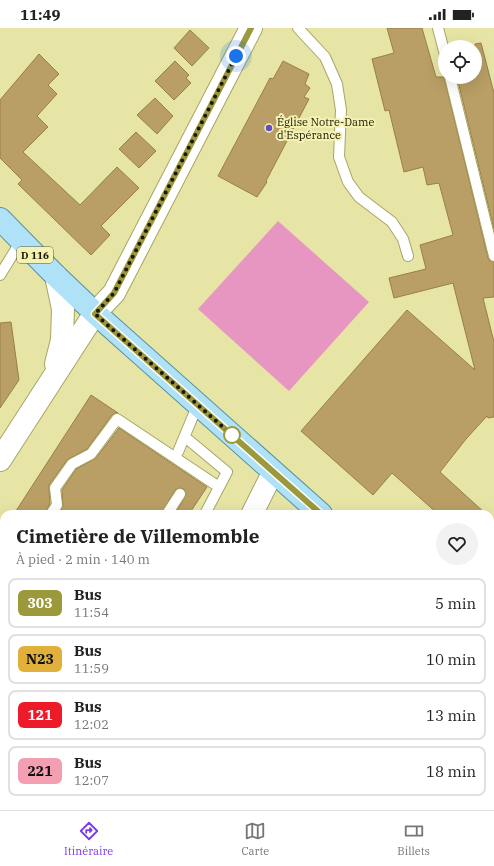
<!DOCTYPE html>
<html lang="fr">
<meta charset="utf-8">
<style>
:root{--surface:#fff;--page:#f2f2f2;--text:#222;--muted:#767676;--line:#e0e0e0;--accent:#7c3aed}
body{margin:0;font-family:"IBM Plex Serif",serif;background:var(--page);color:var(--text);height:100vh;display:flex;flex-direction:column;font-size:15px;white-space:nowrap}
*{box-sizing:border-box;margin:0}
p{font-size:13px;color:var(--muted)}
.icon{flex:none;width:22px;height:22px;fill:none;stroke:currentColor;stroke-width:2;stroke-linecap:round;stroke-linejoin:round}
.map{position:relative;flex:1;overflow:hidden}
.panel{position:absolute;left:0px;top:482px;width:494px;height:300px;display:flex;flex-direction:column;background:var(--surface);border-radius:12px 12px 0 0;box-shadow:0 4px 16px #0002}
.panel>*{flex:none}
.badge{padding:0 8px;border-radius:6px;font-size:14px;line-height:26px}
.controls{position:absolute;left:438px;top:12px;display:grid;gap:8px}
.controls a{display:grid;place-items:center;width:44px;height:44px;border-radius:50%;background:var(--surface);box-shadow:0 4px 16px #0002;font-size:20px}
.you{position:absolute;width:20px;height:20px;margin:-10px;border:3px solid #fff;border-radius:50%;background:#1a73e8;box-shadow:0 0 0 6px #1a73e833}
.map>.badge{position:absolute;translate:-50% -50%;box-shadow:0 0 0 2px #fff}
.round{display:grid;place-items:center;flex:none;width:42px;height:42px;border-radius:21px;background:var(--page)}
.headline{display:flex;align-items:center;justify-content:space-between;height:68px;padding:0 16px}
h1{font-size:19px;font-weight:700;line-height:30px}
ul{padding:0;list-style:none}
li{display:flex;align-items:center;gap:12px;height:50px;margin:0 8px 6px;padding:0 8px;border:2px solid var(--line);border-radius:8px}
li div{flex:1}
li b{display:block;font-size:15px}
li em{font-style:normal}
li .badge{min-width:44px;font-weight:700;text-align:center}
.status{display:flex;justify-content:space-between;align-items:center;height:28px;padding:0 20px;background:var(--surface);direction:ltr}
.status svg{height:11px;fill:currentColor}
.menu{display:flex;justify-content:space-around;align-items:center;height:56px;border-top:1px solid var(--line);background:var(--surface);font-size:11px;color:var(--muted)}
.menu a{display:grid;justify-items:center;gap:2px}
.menu .current{color:var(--accent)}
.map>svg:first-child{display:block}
.green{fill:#e696c1}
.building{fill:#b99f65;stroke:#987f45}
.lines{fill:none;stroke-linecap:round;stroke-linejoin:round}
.service-casing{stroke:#a7a567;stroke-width:12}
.minor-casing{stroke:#a7a567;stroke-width:23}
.tertiary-casing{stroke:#a7a567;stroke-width:24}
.primary-casing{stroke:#578f9e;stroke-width:24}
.service{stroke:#fff;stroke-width:10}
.minor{stroke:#fff;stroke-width:21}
.tertiary{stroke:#fff;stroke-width:22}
.primary{stroke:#afe2f7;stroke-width:22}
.line-casing{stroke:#fff;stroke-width:9}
.line{stroke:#9b993b;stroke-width:6}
.walk{stroke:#191701;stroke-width:4;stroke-dasharray:0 7.2}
.poi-dot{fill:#624dc5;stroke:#f4f2b2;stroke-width:1.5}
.stop-dot{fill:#fff;stroke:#9b993b;stroke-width:2}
.labels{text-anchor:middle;stroke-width:4;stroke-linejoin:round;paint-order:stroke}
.shield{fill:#f4f2b2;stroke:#5b5936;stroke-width:1}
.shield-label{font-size:10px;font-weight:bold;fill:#191701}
.poi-label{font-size:11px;fill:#191701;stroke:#f4f2b2;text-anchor:start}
</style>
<div class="status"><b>11:49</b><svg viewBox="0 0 49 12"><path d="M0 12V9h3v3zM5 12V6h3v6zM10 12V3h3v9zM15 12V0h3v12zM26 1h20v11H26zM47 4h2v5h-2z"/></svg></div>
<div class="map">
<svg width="494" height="782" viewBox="0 0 494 782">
<rect width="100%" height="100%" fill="#e7e5a5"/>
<!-- green -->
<path class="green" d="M278,193L369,274L289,363L198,281Z
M490,563L494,566V605L490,602Z
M0,607L4,608V694L0,692Z
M0,724L4,725V778H127L137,782H0Z
M196,778H283L281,782H205Z"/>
<!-- building -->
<path class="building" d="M387,0H422L436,49H444L488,230L490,233L494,234V269L483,270L494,314V389L488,390L487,388L466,411L440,444L486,486H438L392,445L373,467L301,403L407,282L475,342L453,255L394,270L389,250L426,241L420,217L453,207L439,155L427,157L423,139L404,144L389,82L385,83L372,31L394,25Z
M190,2L209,20L192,38L174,20Z
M481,15L494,65V201L457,49H475V16Z
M39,26L59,46L48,57L57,66L37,88L48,99L23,124L80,177L117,139L139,160L101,198L110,207L91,227L18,156L22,152L0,130V72Z
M175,33L189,47L186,50L191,55L174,72L155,53Z
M283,33L309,46L305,56L310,60L304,69L309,71L266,153L267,154L257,169L218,148L270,50L273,51Z
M155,70L173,88L157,106L137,87Z
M136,104L156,123L139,140L119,121Z
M11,294L19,352L0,380V295Z
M91,367L118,385H115L112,387L87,421L67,432L49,457V461L50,475L45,486H14Z
M119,400L207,459L189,486H175L186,467L184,461L180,460L175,462L161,486H59L63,477L62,462L76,441L96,430Z"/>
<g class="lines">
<!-- service casing -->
<g class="service-casing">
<path id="service" d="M298,0L325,29L337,56L341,82L339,129L348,154L359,169L392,194L403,211L408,228
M438,0L445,27
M450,49L494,228
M0,247L21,213
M185,409L227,444L205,486
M178,424L198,376
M51,486L57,477L55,460L72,436L91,426L117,391L219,459
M167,486L180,466
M0,512L4,514
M0,743L4,745
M0,777L11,782
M79,778L88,782
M110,782L112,778"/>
</g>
<!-- minor casing -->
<g class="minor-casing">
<path id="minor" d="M252,486L273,444
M0,704L4,705
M163,778L173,782
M294,782L296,778"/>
</g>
<!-- tertiary casing -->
<g class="tertiary-casing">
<path id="tertiary" d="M56,248L63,281L62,312L56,336
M0,432L95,285L114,265L251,0"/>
</g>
<!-- primary casing -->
<g class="primary-casing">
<path id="primary" d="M0,191L56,248L95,285L321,486
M0,589L4,590
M490,633L494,636
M487,778L494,781"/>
</g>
<!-- service -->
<use href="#service" class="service"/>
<!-- minor -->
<use href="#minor" class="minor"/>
<!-- tertiary -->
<use href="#tertiary" class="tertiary"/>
<!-- primary -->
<use href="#primary" class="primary"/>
</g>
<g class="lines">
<!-- line casing -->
<g class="line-casing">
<path id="line" d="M251,0L114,265L95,286L321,486"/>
</g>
<!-- line -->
<use href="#line" class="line"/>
<!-- walk -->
<path class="walk" d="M232,407L95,286L114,265L236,28"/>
</g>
<!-- markers -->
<circle class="poi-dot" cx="269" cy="100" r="4"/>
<circle class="stop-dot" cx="232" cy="407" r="8"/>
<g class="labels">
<!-- shield labels -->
<rect class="shield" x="17" y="219" width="36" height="16" rx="3"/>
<g class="shield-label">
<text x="35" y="231">D 116</text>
</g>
<!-- poi labels -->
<g class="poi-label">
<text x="277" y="98">Église Notre-Dame<tspan x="277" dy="13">d'Espérance</tspan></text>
</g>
</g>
</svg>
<div class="controls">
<a><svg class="icon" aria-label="locate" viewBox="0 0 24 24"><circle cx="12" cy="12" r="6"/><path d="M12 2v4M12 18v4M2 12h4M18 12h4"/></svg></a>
</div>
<div class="you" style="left:236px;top:28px"></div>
<section class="panel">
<div class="headline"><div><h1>Cimetière de Villemomble</h1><p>À pied · 2 min · 140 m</p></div><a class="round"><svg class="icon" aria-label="heart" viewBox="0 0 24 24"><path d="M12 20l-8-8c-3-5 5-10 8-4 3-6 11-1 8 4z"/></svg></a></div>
<ul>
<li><span class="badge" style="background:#9b993b;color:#fff">303</span><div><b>Bus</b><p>11:54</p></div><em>5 min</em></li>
<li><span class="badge" style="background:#e0b03a;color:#111">N23</span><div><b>Bus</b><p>11:59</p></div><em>10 min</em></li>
<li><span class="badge" style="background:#ed1b2a;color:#fff">121</span><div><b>Bus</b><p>12:02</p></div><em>13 min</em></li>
<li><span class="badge" style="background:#f49eb2;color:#111">221</span><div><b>Bus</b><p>12:07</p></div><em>18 min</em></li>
</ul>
</section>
</div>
<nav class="menu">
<a class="current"><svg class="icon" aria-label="directions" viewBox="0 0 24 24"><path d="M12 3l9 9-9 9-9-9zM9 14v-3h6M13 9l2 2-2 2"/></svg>Itinéraire</a>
<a><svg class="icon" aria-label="map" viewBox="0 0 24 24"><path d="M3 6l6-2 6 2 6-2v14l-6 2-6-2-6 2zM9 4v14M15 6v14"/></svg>Carte</a>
<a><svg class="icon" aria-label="tickets" viewBox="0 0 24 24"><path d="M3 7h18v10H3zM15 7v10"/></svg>Billets</a>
</nav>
